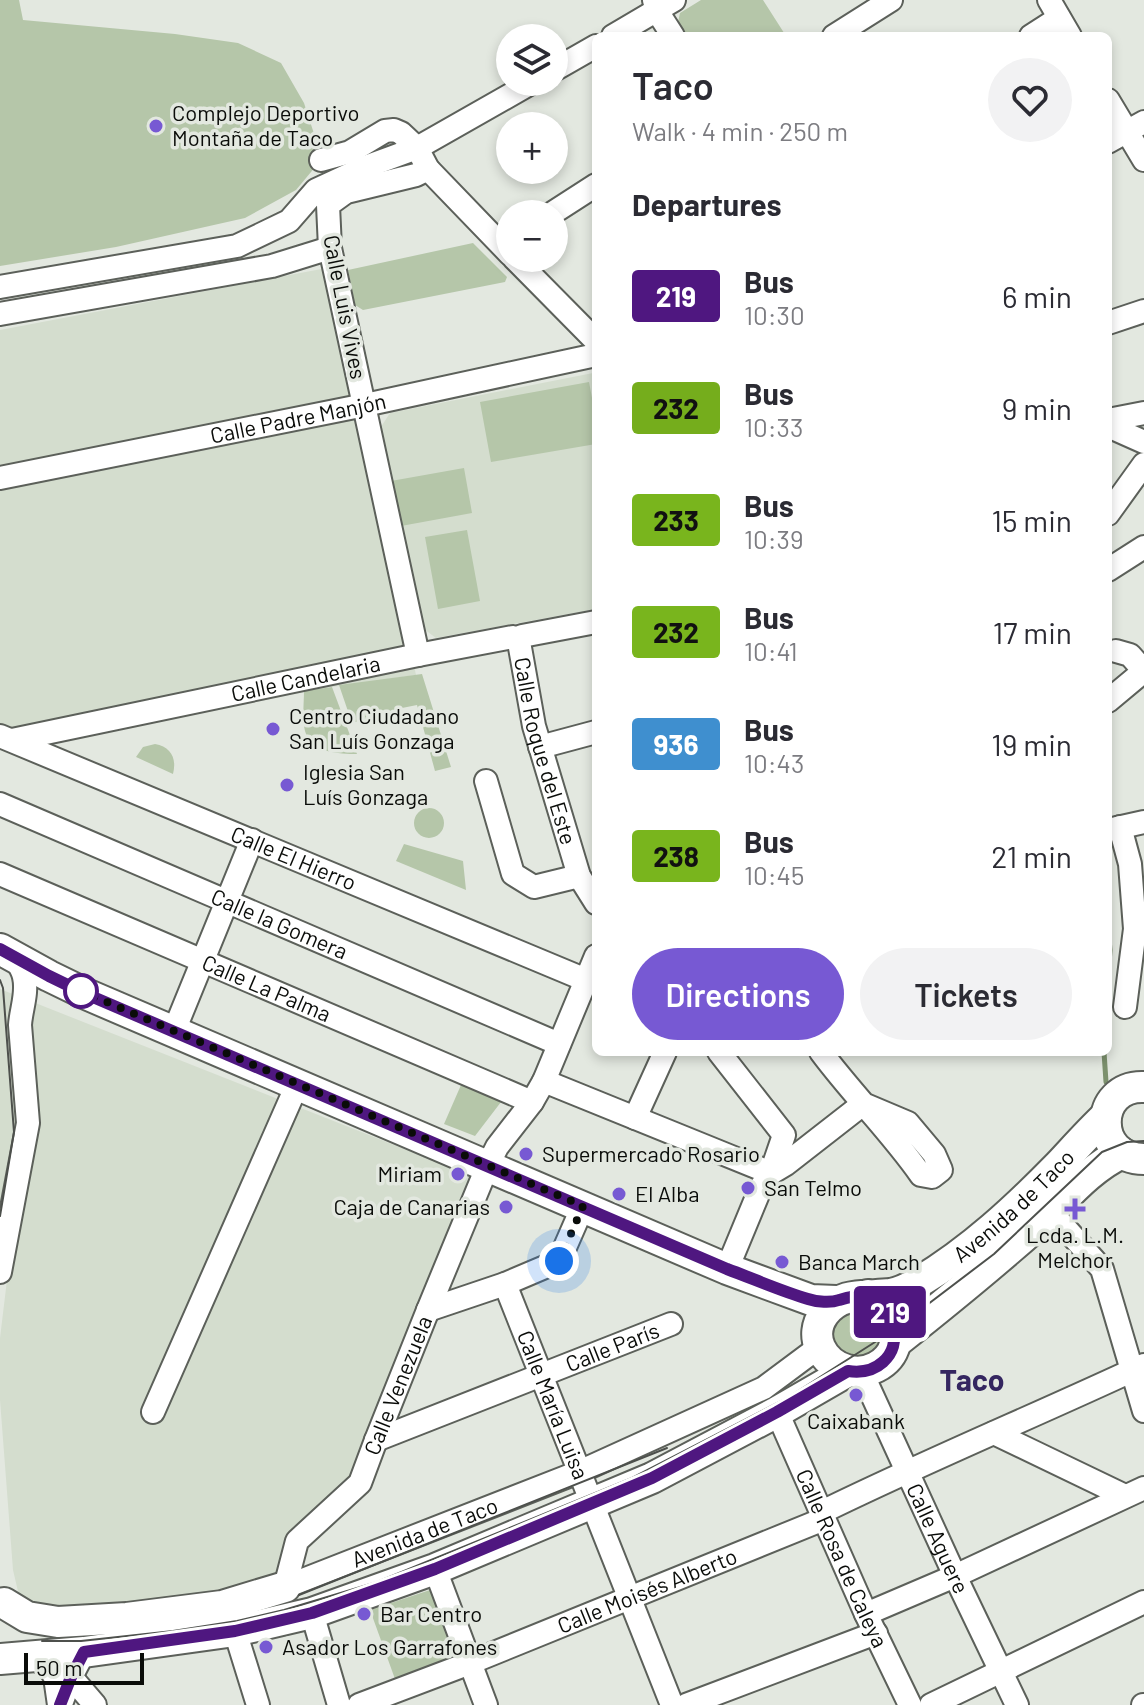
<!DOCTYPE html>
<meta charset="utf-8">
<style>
:root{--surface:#fff;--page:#f2f2f3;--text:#2b2b33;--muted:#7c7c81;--accent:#7759d3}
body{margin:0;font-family:Barlow,sans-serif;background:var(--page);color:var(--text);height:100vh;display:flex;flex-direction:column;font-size:30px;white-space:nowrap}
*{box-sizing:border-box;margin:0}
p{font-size:26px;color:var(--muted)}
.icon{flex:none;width:44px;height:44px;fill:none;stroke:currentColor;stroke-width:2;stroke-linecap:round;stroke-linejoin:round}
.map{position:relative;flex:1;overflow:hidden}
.side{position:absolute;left:592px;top:32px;width:520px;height:1024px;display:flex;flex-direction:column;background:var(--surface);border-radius:12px;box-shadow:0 4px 12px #0003}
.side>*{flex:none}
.badge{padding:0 16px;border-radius:6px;font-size:28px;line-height:52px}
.fabs{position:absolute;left:496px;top:24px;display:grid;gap:16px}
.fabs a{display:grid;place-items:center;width:72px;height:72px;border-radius:50%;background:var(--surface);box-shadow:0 4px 12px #0003;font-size:40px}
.scale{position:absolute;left:24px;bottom:20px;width:120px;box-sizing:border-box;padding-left:8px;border:4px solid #0a0c09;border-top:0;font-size:22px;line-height:28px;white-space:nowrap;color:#0a0c09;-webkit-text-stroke:6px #e3e8e0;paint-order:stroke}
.you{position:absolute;width:40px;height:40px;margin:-20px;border:6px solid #fff;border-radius:50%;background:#1a73e8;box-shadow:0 0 0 12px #1a73e833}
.map>.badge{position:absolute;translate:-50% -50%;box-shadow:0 0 0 4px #fff}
h2{padding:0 40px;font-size:30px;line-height:72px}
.round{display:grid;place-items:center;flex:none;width:84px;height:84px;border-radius:42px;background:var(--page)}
.headline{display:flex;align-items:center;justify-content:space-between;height:136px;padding:0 40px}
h1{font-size:38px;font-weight:600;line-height:60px}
.action{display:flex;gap:16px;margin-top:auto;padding:16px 40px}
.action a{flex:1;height:92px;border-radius:48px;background:var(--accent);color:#fff;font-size:32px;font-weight:600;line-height:92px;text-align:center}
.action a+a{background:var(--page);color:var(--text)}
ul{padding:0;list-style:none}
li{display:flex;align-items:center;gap:24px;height:112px;padding:0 40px}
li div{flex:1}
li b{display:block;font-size:30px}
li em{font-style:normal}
li .badge{min-width:88px;font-weight:700;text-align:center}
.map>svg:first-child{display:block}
.built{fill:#d4ddce}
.green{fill:#b5c6a9}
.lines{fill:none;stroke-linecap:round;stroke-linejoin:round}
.stream{stroke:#7c916d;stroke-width:5}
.minor-casing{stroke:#5c605a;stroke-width:26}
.major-casing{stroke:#5c605a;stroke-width:34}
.minor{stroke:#fff;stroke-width:22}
.major{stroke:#fff;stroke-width:30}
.tram{stroke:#4d504c;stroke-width:2}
.line-casing{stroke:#fff;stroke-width:18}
.line{stroke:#4f1780;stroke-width:12}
.walk{stroke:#0a0c09;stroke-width:8;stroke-dasharray:0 14.4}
.poi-dot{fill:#7759d3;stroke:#e3e8e0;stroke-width:3}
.stop-dot{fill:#fff;stroke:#4f1780;stroke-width:4}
.labels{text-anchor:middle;stroke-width:7;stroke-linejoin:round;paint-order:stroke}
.poi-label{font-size:22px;fill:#0a0c09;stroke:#e3e8e0;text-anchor:start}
.street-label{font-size:22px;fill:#0a0c09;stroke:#e3e8e0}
.district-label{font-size:30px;font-weight:bold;fill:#342660;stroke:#e3e8e0}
</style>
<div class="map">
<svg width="1144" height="1705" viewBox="0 0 1144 1705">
<rect width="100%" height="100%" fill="#e3e8e0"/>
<!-- built -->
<path class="built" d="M332,267L416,675L14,732L0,728V330Z
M593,373L596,374V609L436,638L424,629L379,430L390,413Z
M0,989L470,1175L351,1477L292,1531L273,1582L97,1611L32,1610L20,1600L13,1570L0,1400V1338L7,1280L0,1279Z"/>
<!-- green -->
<path class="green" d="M0,0H19L23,20L175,34L238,43L281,63L304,103L319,149L321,160L296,190L245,218L116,247L0,266Z
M701,0H763L786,36H687L678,22L680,13Z
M473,243L507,277L505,282L363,310L355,305L348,270Z
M589,382L596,419V444L491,462L480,402Z
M464,468L472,513L401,526L391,481Z
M467,530L480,601L438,609L425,537Z
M422,674L451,767L435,771L417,705L402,708L352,723L339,685Z
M332,687L357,754C339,754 311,753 305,731C302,719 304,703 304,691Z
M155,744C171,747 177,758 173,774L136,757L143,747Z
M414 823a15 15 0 1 1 30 0a15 15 0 1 1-30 0Z
M404,844L463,861L466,890L396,861Z
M461,1085L501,1102L475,1136L444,1124Z
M857,1308L872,1311L885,1330C876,1353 866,1360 841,1355L829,1334L832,1321Z
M430,1590L462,1666L399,1690L370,1610Z"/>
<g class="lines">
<!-- stream -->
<path class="stream" d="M1108,928L1110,950L1108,977
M1104,1052L1106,1082"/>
<!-- minor casing -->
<g class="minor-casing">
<g id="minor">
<path d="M654,0L657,11L673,36"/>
<path d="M1049,0L1070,36"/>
<path d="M613,36L674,0"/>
<path d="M834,36L891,0"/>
<path d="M1031,36L1059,18"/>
<path d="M554,70L596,46"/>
<path d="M1108,100L1144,160"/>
<path d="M1108,142L1144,122"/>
<path d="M321,160L350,152L385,131L394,130L401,133L417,148L428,169L510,254"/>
<path d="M551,214L596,185"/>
<path d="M514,258L596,341"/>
<path d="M0,287L237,246L289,221L316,190L368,166L417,148L533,82"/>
<path d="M0,314L272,266L330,248"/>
<path d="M1108,323L1144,311"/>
<path d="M1108,420L1144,413"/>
<path d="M1108,426L1144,442"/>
<path id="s1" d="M0,478L365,405L596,355"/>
<path d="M1108,514L1144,464"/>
<path d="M1108,570L1144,547"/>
<path id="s2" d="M519,642L534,726L579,876L596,903"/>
<path d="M519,642L522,636L596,622"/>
<path d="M1116,651L1130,655L1137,663"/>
<path d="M418,655L330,248L328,205L346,192L416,175L428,169"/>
<path d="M1108,701L1144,671"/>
<path id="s3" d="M0,736L586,980"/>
<path id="s4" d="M12,740L418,655L513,637L519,642"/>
<path d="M540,747L596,732"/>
<path d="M486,781L513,874L534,887L579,876"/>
<path id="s5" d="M0,804L559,1044"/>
<path d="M1120,827L1130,864L1135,929L1125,1007"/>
<path d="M1108,830L1144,822"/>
<path id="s6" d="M0,874L532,1102"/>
<path d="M174,1031L252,840"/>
<path d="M719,1052L784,1135L771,1173"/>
<path d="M821,1052C853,1095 891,1132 921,1175L932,1177L941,1170L934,1154L908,1123L863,1104"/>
<path d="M544,1081L771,1173"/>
<path d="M635,1118L665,1052"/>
<path d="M1051,1212L1102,1269L1144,1411"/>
<path d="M727,1269L761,1187L771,1173L786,1164L863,1104"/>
<path d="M0,1272L28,1123L20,1025C21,1009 28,993 24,977C23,971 19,965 16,959"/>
<path id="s7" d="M505,1284L672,1705"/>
<path d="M428,1310L505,1284L559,1261L583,1206"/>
<path id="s8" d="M862,1373L955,1576L1017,1705"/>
<path d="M153,1412L297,1085"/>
<path id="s9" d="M777,1412L866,1614L910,1705"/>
<path d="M994,1433L1125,1496"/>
<path id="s10" d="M376,1440L671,1324"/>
<path d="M822,1512C928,1460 1037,1415 1144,1365"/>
<path d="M435,1569L486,1705"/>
<path id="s11" d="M285,1587L297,1541L360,1483L376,1440L428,1310L488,1165L497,1147L532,1102L544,1081L596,956"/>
<path id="s12" d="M285,1587L579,1472L764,1388L819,1347"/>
<path d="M312,1613L339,1705"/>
<path d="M866,1614L955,1576L1144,1488"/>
<path d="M235,1631L258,1705"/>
<path d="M32,1657L49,1667L55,1677L59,1705"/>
<path d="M71,1677L95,1705"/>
<path d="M61,1704L71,1677L84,1652"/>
<path id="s13" d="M359,1705L462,1666L824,1519"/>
<path d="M686,1705L876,1633"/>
<path d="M931,1705L1144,1602"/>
<path d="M1143,1705H1144"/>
</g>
</g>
<!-- major casing -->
<g class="major-casing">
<g id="major">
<path d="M0,949L49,976L86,994L727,1269L811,1300L836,1301"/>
<path d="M1144,1087C1093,1085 1093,1159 1144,1159"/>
<path id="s14" d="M868,1295C876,1299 882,1302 888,1309C893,1316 893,1323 894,1332C894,1333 895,1343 895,1344C890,1365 865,1376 847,1370C822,1363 808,1336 824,1314C841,1291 866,1297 891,1294C900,1292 911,1287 919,1282C972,1250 1016,1209 1059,1165C1074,1149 1089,1132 1105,1117"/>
<path d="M895,1343C943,1305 991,1266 1037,1225C1064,1200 1088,1169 1122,1153"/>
<path d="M4,1603L27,1617L58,1622L127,1618L222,1606L285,1587"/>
<path d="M0,1659L84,1652L235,1631L312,1613L435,1569L652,1478L777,1412L848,1371"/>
</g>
</g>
<!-- minor -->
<use href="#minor" class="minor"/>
<!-- major -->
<use href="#major" class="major"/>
<!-- tram -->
<path class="tram" d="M0,980L3,988L14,1132L0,1216
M299,1595L667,1448
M42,1641H81L173,1631L237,1621L284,1610L377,1582L632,1478L787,1398L894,1330L994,1254L1102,1152L1127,1142L1144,1141"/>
</g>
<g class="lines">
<!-- line casing -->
<g class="line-casing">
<path id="line" d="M0,949L49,976L86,994L727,1269C754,1279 781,1291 808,1299C817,1302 831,1303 839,1300C857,1295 871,1291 885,1306C891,1313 893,1319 894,1328C895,1342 894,1352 883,1362C873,1371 861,1373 848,1371L777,1412L652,1478L435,1569L312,1613L235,1631L84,1652L71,1677L60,1705"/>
</g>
<!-- line -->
<use href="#line" class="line"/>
<!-- walk -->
<path class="walk" d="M81,991L583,1206L559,1261"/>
</g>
<!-- markers -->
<g class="poi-dot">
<circle cx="156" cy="126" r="8"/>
<circle cx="273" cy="729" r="8"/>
<circle cx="287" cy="785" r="8"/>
<circle cx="526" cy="1154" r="8"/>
<circle cx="458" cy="1174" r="8"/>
<circle cx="748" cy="1188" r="8"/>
<circle cx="619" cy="1194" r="8"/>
<circle cx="506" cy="1207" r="8"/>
<path d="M1071 1197h8v8h8v8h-8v8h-8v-8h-8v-8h8z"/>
<circle cx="782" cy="1262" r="8"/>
<circle cx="856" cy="1395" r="8"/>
<circle cx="364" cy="1614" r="8"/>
<circle cx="266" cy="1647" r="8"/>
</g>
<circle class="stop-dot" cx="81" cy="991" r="16"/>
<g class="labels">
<!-- poi labels -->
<g class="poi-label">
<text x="172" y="121">Complejo Deportivo<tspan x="172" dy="25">Montaña de Taco</tspan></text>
<text x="289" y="724">Centro Ciudadano<tspan x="289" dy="25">San Luís Gonzaga</tspan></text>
<text x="303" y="780">Iglesia San<tspan x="303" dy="25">Luís Gonzaga</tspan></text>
<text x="542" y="1162">Supermercado Rosario</text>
<text x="442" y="1182" text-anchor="end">Miriam</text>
<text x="764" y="1196">San Telmo</text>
<text x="635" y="1202">El Alba</text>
<text x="490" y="1215" text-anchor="end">Caja de Canarias</text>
<text x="1075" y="1243" text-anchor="middle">Lcda. L.M.<tspan x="1075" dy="25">Melchor</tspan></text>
<text x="798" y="1270">Banca March</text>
<text x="856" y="1429" text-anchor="middle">Caixabank</text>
<text x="380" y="1622">Bar Centro</text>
<text x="282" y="1655">Asador Los Garrafones</text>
</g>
<!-- street labels -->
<g class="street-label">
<text transform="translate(345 307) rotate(79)" y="8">Calle Luis Vives</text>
<text dy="8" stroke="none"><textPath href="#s1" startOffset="304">Calle Padre Manjón</textPath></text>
<text dy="8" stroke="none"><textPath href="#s4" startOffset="300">Calle Candelaria</textPath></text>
<text dy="8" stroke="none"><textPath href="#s2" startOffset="112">Calle Roque del Este</textPath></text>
<text dy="8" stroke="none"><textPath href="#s3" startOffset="318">Calle El Hierro</textPath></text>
<text dy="8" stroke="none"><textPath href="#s5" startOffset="304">Calle la Gomera</textPath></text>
<text dy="8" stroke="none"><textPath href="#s6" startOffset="290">Calle La Palma</textPath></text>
<text dy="8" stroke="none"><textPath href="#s14" startOffset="418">Avenida de Taco</textPath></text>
<text dy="8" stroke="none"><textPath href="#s10" startOffset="254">Calle París</textPath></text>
<text dy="8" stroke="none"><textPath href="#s11" startOffset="238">Calle Venezuela</textPath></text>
<text dy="8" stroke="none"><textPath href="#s7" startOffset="130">Calle María Luisa</textPath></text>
<text dy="8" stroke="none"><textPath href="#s12" startOffset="150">Avenida de Taco</textPath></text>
<text dy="8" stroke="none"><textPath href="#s8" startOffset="182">Calle Aguere</textPath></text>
<text dy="8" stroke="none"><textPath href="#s9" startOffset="160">Calle Rosa de Caleya</textPath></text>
<text dy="8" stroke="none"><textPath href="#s13" startOffset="310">Calle Moisés Alberto</textPath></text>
</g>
<!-- district labels -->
<g class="district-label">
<text x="972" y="1391">Taco</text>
</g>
</g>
</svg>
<div class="fabs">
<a><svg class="icon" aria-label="layers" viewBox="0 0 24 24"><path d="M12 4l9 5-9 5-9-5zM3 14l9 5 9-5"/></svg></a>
<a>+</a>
<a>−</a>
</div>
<div class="scale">50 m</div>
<div class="you" style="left:559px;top:1261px"></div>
<b class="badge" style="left:890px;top:1312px;background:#4f1780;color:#fff">219</b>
<section class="side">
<div class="headline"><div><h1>Taco</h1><p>Walk · 4 min · 250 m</p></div><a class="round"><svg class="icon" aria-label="heart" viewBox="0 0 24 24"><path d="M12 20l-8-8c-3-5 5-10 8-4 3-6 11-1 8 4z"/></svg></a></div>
<h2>Departures</h2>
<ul>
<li><span class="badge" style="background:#4f1780;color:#fff">219</span><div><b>Bus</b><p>10:30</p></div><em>6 min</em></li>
<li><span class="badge" style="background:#75ad1c;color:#111">232</span><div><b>Bus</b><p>10:33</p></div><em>9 min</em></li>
<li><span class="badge" style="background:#79b51d;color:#111">233</span><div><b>Bus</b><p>10:39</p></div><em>15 min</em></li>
<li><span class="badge" style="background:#79b51d;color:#111">232</span><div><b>Bus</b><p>10:41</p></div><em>17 min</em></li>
<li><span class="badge" style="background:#3f8fcf;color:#fff">936</span><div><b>Bus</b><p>10:43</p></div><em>19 min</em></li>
<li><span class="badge" style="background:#79b51d;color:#111">238</span><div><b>Bus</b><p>10:45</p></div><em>21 min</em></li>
</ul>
<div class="action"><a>Directions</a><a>Tickets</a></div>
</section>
</div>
